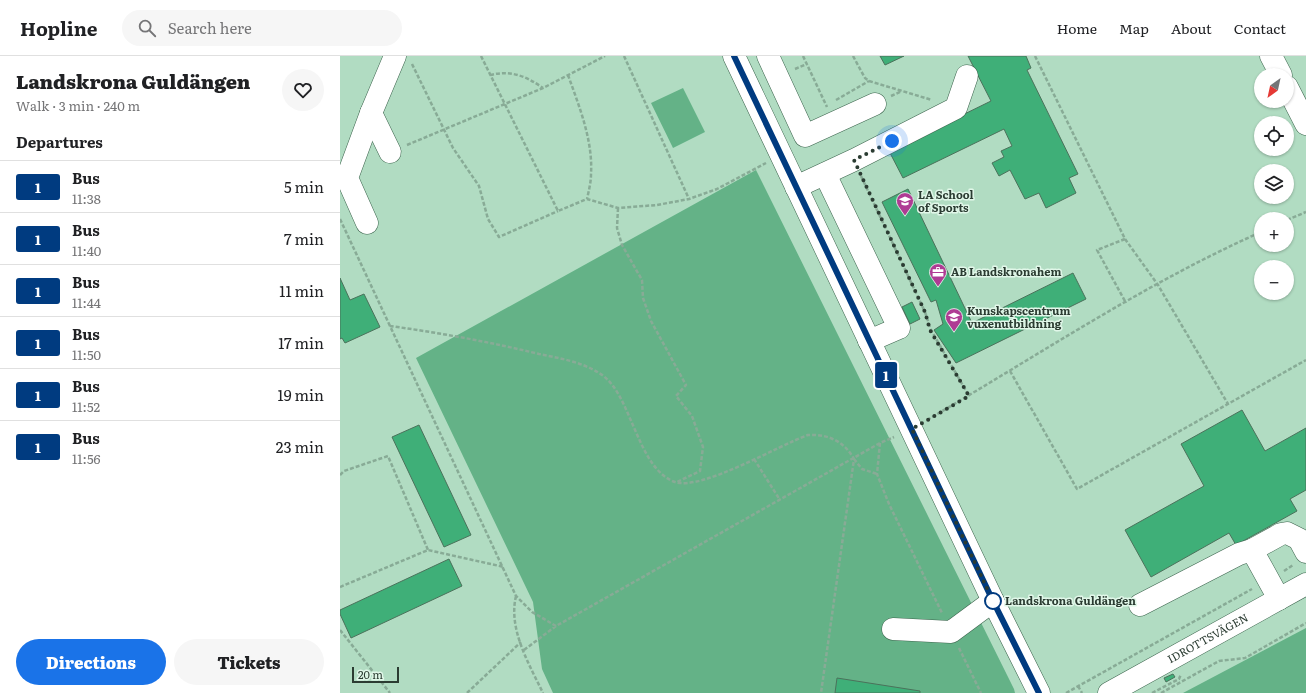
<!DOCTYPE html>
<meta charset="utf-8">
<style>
:root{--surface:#fff;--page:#f6f6f6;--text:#202124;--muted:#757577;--line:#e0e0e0;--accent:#1a73e8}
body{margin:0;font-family:Literata,serif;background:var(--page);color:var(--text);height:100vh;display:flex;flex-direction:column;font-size:15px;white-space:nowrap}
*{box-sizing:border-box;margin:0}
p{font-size:13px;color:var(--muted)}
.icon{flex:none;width:22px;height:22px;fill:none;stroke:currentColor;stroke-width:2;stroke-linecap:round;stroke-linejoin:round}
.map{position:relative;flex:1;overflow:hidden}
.side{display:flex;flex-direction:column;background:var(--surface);width:340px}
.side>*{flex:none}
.badge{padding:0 8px;border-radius:3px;font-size:14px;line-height:26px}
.needle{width:26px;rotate:213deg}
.controls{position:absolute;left:914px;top:12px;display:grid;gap:8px}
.controls a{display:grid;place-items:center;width:40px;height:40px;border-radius:50%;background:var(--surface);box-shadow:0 1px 3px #0004;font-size:20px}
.scale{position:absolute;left:12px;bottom:10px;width:47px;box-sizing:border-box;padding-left:4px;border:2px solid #2b3c32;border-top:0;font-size:11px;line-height:14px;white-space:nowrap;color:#2b3c32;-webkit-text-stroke:3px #e1f7e9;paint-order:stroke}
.you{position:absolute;width:20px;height:20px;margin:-10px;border:3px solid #fff;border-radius:50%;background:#1a73e8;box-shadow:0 0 0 6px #1a73e833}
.map>.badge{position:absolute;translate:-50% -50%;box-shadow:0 0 0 2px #fff}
h2{padding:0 16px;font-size:15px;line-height:36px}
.round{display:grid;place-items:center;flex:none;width:42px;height:42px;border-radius:21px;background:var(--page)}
.summary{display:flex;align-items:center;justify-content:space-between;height:68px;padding:0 16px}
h1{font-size:19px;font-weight:800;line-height:30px}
.action{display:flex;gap:8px;margin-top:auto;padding:8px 16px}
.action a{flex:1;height:46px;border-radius:24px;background:var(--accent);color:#fff;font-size:16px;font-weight:800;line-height:46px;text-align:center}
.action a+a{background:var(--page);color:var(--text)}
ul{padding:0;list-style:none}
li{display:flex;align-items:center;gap:12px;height:52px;padding:0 16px;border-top:1px solid var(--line)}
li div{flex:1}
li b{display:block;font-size:15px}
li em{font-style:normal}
li .badge{min-width:44px;font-weight:700;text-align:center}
header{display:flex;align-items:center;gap:24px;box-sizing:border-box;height:56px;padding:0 20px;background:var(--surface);border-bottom:1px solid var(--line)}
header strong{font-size:19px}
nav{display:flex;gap:22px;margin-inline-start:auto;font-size:14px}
.search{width:280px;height:36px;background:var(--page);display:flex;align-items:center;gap:10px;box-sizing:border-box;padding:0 14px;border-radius:22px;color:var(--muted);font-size:15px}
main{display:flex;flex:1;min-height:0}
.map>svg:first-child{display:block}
.green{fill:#64b287}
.building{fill:#3faf78;stroke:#4b725b}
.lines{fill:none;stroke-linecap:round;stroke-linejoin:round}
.minor-casing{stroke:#3d654e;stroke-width:23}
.path{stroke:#88ab96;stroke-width:2.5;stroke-dasharray:4 2;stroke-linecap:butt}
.minor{stroke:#fff;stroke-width:22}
.line-casing{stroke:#fff;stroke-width:9}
.line{stroke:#003b80;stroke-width:6}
.walk{stroke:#2b3c32;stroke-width:4;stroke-dasharray:0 7.2}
.stop-dot{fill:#fff;stroke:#003b80;stroke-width:2}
.labels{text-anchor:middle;stroke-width:3;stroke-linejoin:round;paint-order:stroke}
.poi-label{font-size:11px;font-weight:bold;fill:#2b3c32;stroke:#e1f7e9;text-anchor:start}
.stop-label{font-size:11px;font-weight:bold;fill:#2b3c32;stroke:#e1f7e9;text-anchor:start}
.street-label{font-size:11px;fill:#2b3c32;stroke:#e1f7e9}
</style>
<header>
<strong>Hopline</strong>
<div class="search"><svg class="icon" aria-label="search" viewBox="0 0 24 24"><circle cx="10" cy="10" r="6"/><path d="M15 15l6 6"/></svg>Search here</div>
<nav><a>Home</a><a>Map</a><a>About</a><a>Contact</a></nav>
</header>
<main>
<section class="side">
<div class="summary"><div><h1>Landskrona Guldängen</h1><p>Walk · 3 min · 240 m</p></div><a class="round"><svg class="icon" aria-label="heart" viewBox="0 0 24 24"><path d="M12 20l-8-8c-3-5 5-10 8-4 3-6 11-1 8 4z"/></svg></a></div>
<h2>Departures</h2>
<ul>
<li><span class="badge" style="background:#003b80;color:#fff">1</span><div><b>Bus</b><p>11:38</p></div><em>5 min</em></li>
<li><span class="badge" style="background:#003b80;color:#fff">1</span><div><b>Bus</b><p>11:40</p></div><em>7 min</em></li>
<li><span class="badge" style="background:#003b80;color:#fff">1</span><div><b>Bus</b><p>11:44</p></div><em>11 min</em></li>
<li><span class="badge" style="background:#003b80;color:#fff">1</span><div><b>Bus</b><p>11:50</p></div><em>17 min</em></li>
<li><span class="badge" style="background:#003b80;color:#fff">1</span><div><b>Bus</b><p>11:52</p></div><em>19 min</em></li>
<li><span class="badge" style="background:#003b80;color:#fff">1</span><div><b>Bus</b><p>11:56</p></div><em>23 min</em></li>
</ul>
<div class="action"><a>Directions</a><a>Tickets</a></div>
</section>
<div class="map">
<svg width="966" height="637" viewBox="0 0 966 637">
<rect width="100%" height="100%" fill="#b1dcc2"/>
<!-- green -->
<path class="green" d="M343,32L365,76L333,92L311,47Z
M416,114L674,633L675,637H213L202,613L193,546L76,302Z
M966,572V637H843Z"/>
<!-- building -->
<path class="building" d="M540,0H564L545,9Z
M628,0H686L691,12L687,14L738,118L729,122L736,137L706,152L699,137L685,143L670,114L659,120L652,107L664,101L661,95L672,90L664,73L563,122L549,95L651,45Z
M568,133L632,267L733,217L746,243L616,307L594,274L603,268L596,244L591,246L542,146Z
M0,222L10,244L24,238L40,271L5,287L2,282L0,283Z
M572,246L580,263L570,268L562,251Z
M902,354L925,395L966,372V434L950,443L957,455L896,489L889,477L811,521L785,474L864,430L841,388Z
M79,369L131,479L104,491L52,381Z
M109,503L122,530L11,582L0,558V554Z
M833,618L835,621L826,626L824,622Z
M497,622L580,635V637H495Z"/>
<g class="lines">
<!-- minor casing -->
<g class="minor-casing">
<g id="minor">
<path d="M394,0L653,545L699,637"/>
<path d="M428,0L465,80L535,48"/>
<path d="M931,0L941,19"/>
<path d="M947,31L966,68"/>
<path d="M31,57L50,96"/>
<path d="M485,118L559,272L529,285"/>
<path d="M456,131L514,104L616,52L627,20"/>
<path d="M27,167L7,122L31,57L55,0"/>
<path d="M912,494L939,543"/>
<path d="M800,549L899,498L912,494L941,478L947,477L959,483L966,496"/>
<path d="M553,573L611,576L653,545"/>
<path id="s1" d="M769,637L966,528"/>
</g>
</g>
<!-- path -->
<path class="path" d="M141,0L218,155L247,143L278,152L317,149L349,143L377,133L426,107
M284,0L349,143
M463,0L487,51
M513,0L525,22L529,25L592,44
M695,0L785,183L757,194L786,247
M72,8L113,92L139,130L148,163L159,181L218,155
M455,13L467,8
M150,19C171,14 186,20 203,32
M228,19C239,50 253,84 251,118C251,126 249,134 247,143
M551,40L562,35
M496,44L529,25
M67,89L203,32L265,0
M521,120L585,256L591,274L629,340
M278,152L277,172L282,189L302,224L303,242L311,265L346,329L336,340L352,360L363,391L360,415L337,426
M0,163L50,270
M947,164L966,156
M785,183L818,229L888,348
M670,315L737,433L966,304
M587,364C697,300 804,228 921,176
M540,387L537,418L549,448L602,557
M414,403L440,444
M514,403L522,413L537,418
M0,419L4,415L48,400L88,494
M944,515L953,509
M0,531L88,494L164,511
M176,540C168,573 189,608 203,637
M216,570L192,556L176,540L50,270C101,277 150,286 199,298C219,302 242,306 259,317C276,327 284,349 292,367C301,387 312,418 335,426C362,435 439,389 468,379C488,378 504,385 514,403L481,637
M0,574L50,637
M619,592L641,637
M184,594L216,570L540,387L554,381
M738,630L742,637
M127,637L181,586
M726,637L912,533
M812,637L839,623L841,618
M821,637L879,605L905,602L966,567"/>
<!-- minor -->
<use href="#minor" class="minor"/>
</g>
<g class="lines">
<!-- line casing -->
<g class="line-casing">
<path id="line" d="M394,0L653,545L699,637"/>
</g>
<!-- line -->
<use href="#line" class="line"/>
<!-- walk -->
<path class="walk" d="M552,85L514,104L585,256L590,274L629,340L572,373L653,545"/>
</g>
<!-- icons -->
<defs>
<g id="school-pin" transform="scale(0.9)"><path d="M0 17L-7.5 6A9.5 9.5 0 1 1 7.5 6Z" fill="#af3b94" stroke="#e1f7e9"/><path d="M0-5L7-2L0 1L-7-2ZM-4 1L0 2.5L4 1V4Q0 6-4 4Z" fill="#fff"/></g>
<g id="office-pin" transform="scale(0.9)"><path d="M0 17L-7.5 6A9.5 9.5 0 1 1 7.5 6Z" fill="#af3b94" stroke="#e1f7e9"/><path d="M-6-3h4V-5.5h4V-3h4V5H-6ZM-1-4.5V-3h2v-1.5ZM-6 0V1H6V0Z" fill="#fff"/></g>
</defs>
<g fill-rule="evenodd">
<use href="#school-pin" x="565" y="145"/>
<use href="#office-pin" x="598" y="216"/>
<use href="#school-pin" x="614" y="261"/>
</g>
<!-- markers -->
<circle class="stop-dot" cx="653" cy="545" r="8"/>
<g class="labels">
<!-- poi labels -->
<g class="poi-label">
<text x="578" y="143">LA School<tspan x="578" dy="13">of Sports</tspan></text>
<text x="611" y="220">AB Landskronahem</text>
<text x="627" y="259">Kunskapscentrum<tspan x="627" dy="13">vuxenutbildning</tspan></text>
</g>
<!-- stop labels -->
<g class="stop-label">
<text x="665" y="549">Landskrona Guldängen</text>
</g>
<!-- street labels -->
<g class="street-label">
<text dy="4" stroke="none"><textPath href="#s1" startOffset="113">IDROTTSVÄGEN</textPath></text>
</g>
</g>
</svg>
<div class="controls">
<a><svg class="needle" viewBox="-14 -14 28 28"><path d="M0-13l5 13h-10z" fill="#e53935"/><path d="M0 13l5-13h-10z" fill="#757577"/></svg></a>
<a><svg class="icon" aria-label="locate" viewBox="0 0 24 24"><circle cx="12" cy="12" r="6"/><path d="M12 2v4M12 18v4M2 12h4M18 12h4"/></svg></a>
<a><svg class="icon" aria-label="layers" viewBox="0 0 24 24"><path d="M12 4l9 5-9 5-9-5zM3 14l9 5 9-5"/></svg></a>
<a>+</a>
<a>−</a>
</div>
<div class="scale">20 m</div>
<div class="you" style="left:552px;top:85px"></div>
<b class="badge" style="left:546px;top:319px;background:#003b80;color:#fff">1</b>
</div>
</main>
